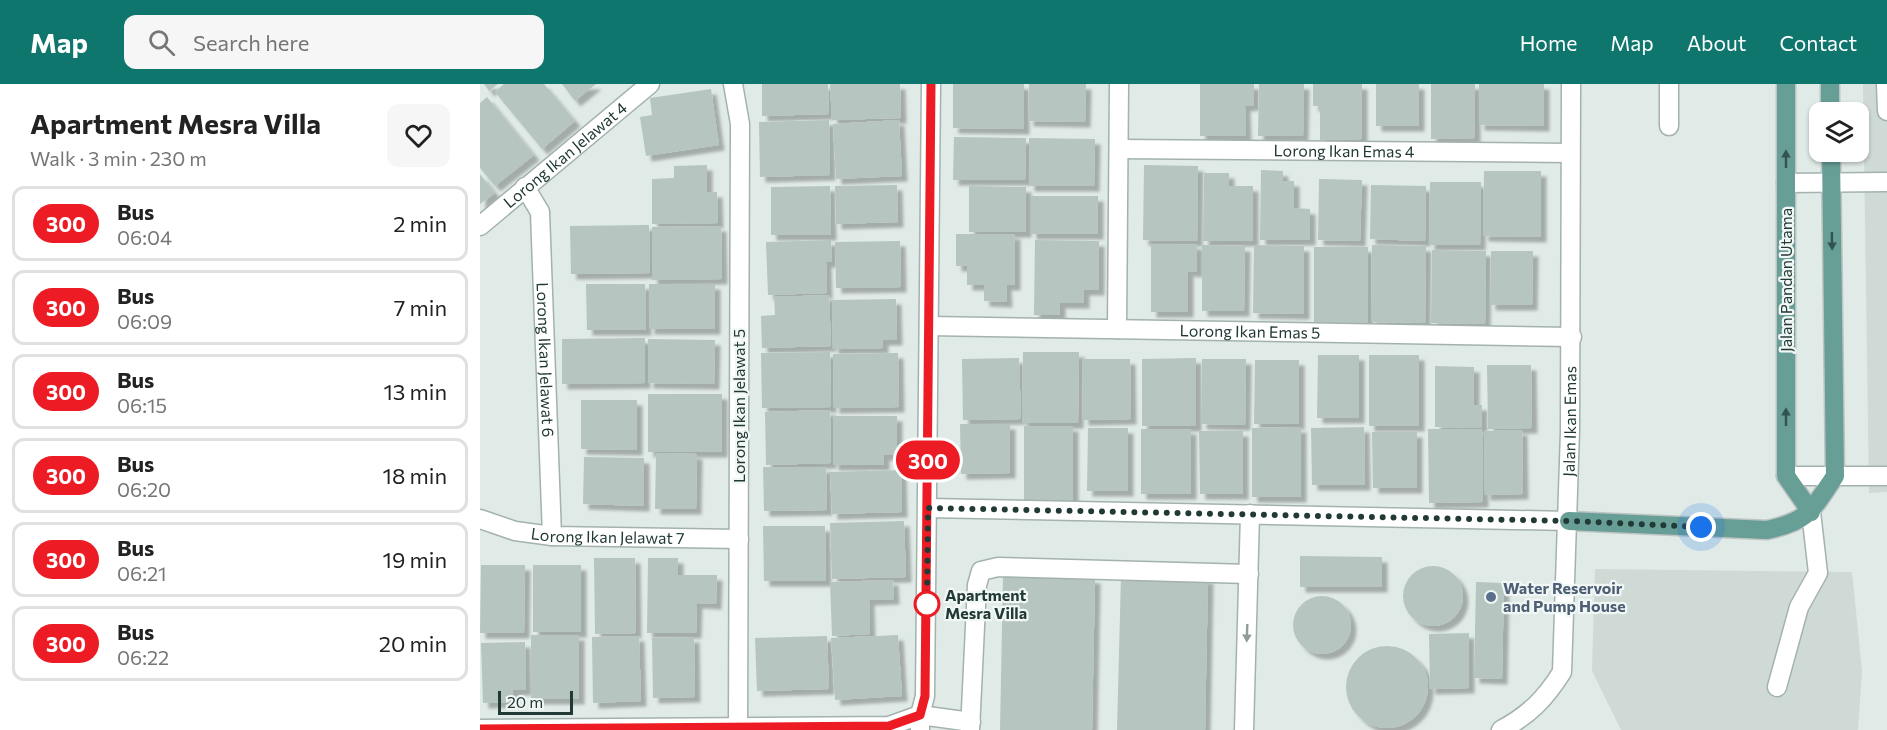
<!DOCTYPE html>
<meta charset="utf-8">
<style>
:root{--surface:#fff;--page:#f6f6f6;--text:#222;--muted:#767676;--line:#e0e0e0;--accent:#0f766e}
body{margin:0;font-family:Commissioner,sans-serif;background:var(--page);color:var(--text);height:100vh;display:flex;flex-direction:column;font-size:22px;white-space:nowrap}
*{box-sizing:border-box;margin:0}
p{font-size:20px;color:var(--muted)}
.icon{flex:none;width:33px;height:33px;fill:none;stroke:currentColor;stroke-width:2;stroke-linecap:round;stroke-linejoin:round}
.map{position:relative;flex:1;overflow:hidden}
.drawer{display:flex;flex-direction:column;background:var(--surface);width:480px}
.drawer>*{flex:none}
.badge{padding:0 12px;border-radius:20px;font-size:21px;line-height:39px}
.buttons{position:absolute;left:1329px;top:18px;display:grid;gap:12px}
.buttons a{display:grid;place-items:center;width:60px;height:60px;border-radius:12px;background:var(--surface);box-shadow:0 2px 4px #0004;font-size:30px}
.scale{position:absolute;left:18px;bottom:15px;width:75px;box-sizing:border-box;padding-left:6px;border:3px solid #223a36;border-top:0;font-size:16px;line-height:21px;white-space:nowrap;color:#223a36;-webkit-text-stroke:4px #f1f7f5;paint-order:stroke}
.you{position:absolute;width:30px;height:30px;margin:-15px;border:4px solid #fff;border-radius:50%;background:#1a73e8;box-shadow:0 0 0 9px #1a73e833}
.map>.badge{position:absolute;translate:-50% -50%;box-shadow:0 0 0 3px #fff}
.round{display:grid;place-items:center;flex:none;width:63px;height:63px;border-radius:12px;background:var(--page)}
.overview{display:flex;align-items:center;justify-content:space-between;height:102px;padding:0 30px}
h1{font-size:28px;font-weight:700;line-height:45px}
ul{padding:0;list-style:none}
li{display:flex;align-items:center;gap:18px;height:75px;margin:0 12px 9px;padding:0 18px;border:3px solid var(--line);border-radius:12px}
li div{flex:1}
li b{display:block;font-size:22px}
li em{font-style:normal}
li .badge{min-width:66px;font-weight:700;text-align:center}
header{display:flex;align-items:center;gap:36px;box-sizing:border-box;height:84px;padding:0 30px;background:var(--accent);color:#fff}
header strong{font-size:28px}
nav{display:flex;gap:33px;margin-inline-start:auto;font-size:21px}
.search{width:420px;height:54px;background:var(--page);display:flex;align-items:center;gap:15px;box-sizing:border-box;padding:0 21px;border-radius:12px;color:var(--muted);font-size:22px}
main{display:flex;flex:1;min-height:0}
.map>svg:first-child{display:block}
.built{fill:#cfdad6}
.building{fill:#b6c5c0;filter:url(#shadow)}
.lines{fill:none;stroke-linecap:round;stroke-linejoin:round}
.minor-casing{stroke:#a3b2ae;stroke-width:21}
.major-casing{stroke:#bdc4c3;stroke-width:21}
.minor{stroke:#fff;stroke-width:18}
.major{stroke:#679e96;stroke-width:18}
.oneway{fill:#33534e}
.oneway2{fill:#909c9a}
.line-casing{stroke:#fff;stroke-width:14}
.line{stroke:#ed1b24;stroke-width:9}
.walk{stroke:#223a36;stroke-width:6;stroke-dasharray:0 10.8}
.service-dot{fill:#5c6f8a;stroke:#f1f7f5;stroke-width:2}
.stop-dot{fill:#fff;stroke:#ed1b24;stroke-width:3}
.labels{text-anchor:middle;stroke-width:4.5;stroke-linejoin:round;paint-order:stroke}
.street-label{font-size:16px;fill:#223a36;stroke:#f1f7f5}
.service-label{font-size:16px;font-weight:bold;fill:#4e5e75;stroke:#f1f7f5;text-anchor:start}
.stop-label{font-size:16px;font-weight:bold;fill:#223a36;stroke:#f1f7f5;text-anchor:start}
</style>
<header>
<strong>Map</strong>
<div class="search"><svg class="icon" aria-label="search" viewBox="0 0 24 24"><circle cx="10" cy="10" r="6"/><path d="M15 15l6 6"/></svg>Search here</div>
<nav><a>Home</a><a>Map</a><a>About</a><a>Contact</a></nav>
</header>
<main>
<section class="drawer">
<div class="overview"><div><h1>Apartment Mesra Villa</h1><p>Walk · 3 min · 230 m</p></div><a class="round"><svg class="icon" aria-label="heart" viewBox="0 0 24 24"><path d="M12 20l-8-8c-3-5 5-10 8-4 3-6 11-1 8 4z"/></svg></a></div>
<ul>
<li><span class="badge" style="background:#ed1b24;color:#fff">300</span><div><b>Bus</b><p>06:04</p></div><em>2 min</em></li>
<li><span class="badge" style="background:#ed1b24;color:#fff">300</span><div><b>Bus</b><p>06:09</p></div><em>7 min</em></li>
<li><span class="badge" style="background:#ed1b24;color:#fff">300</span><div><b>Bus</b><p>06:15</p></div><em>13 min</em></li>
<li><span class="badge" style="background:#ed1b24;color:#fff">300</span><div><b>Bus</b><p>06:20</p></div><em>18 min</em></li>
<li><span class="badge" style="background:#ed1b24;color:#fff">300</span><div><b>Bus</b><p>06:21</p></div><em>19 min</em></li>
<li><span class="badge" style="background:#ed1b24;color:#fff">300</span><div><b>Bus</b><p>06:22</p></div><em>20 min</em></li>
</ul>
</section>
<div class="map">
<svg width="1407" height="646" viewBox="0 0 1407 646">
<defs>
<filter id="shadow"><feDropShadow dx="5.5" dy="5.5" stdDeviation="1.5" flood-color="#0004"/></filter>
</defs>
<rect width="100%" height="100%" fill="#e0eae7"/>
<!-- built -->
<path class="built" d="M1383,0H1407V408L1389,409Z
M1115,485L1372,488L1382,587L1378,646H1141L1112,587Z"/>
<!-- building -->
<path class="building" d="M4,0H18L9,7Z
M24,0H64L95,37L62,65L15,8Z
M82,0H116L95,17Z
M282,0H348L349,30L282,32Z
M350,0H420L421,34L352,36Z
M473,0H544V45L473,44Z
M549,0H606L605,38L548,37Z
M720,0H774V21L765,22L766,52H720Z
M779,0H824L823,52H778Z
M833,0H882V55L840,56V22H833Z
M896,0H939V42H896Z
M951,0H995V54L951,55Z
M999,0H1064V42L999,41Z
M231,5L239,61L166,72L160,33L172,31L170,14Z
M7,13L54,71L15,102L0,84V19Z
M349,36L350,91L280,93L279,38Z
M419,36L422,92L356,95L353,40Z
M474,53L546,54L545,96H473Z
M549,54L615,55L614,102H549Z
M227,81V108H237L238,139L172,140V95L194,94V82Z
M664,81L718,82L717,157L663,156Z
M781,86L803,87V97H814V124L830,125V156H780Z
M1004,87H1061V153L1003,152Z
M724,89H749V102H773V157H723Z
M0,90L15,109L0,120Z
M839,95L882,96L880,157L838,156Z
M950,98H1001L1000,161H949Z
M417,101L418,138L356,140L355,102Z
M891,101L946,102L945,157L890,155Z
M350,102L351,151H291V103Z
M489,102L546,103V148H489Z
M551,112H618V150H551Z
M169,141L170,189L91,190L90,142Z
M241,142L242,195L172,196V143Z
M476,150H535V201H526L527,218L504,217V201H487V182H476Z
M351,156L352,178H346L347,209L288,211L286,158Z
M555,156L619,157V206H604V219H580V231H554Z
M420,157L421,203L356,204L355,158Z
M671,160H717V188L708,187V228H671Z
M722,161L765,162L764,227H722Z
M774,161L824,162V230L773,229Z
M892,161L946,162L945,239L891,238Z
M834,163H888V240H834Z
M952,166L1006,167L1005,240L951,239Z
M1011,167H1053L1052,221H1010Z
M106,200H165L166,246H107Z
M169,200H235V245H169Z
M349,211L351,262L282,264L281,232L295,231L294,213Z
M416,215L417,256H403V264L353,265L352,216Z
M165,254V299L82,300V255Z
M168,255L235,256L234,300L168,299Z
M350,268L351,323L282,324L281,269Z
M543,268H599L598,339H542Z
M418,269L419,323L354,324L353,270Z
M838,271H879V334H837Z
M889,271H939V342H889Z
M539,274L541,335L483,336L482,275Z
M716,274V342H662V275Z
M602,275H650L651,335L603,336Z
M722,275H766L765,341L721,340Z
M775,276H819V340H774Z
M1007,281H1051L1052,344L1008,345Z
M955,282L994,283V321H1002V344L955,343Z
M168,310H242V368H168Z
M101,316H157V366L101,365Z
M350,326L351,379L286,381L285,328Z
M353,332H417V371H404V381H353Z
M480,340H530V389L481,390Z
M544,342H593V418H544Z
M821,343V413H772V344Z
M884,343L885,401H832L831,344Z
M608,344H648V407H607Z
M661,345H711V410H661Z
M948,345H1002L1003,418L949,419Z
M1042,346L1043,410L1005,411L1004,347Z
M719,347H763V410H720Z
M892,348H937V404H893Z
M176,369L217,370L216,425H175Z
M104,373L164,374V422L103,420Z
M283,383H346L347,426L284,427Z
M421,386L422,428L352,430L350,388Z
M424,437L426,493L352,495L350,439Z
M283,442H345L346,497H284Z
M820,472L902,473V503H820Z
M114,474H155L156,549L115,550Z
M168,474H198V491H237L236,520L217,519L216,549H167Z
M1,481H45L44,549H0Z
M53,481H101V548H53Z
M923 512a30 30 0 1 1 60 0a30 30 0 1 1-60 0Z
M523,492L615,494L612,646H520Z
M641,492L728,494L725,646H637Z
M413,496L414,515L389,516L390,550L352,552L350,498Z
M996,498L1024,499L1022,595L994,594Z
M813 541a29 29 0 1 1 58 0a29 29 0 1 1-58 0Z
M989,549V604L950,605L949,550Z
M51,551H99V615H51Z
M418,551L422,612L355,616L351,554Z
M159,552L161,617L113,619L112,553Z
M347,552L349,605L277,607L275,554Z
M214,553L215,613L173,614L172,554Z
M45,558L46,606H33V618L3,619L1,559Z
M866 603a41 41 0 1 1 82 0a41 41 0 1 1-82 0Z"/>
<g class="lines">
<!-- minor casing -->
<g class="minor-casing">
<g id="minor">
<path d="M253,0L260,40L258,644"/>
<path d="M1189,0V42"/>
<path d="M1406,0L1407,27"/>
<path id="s1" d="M639,65L1090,69"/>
<path d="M1306,99L1407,98"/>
<path id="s2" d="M45,103L60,128L72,452"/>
<path id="s3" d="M0,142L170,0"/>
<path id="s4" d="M449,242L1092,253"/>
<path d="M637,245L639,0"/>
<path d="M1306,392H1407"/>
<path d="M448,424L1089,437"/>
<path id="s5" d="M0,435L35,447L72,452L259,455"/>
<path d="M1297,603L1319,523L1338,489L1331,428"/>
<path d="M440,631L491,638"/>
<path d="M0,645L409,642L440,631"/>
<path d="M440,646V631L445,612L451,0"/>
<path d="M490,646L497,501L501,487L518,483L769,490"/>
<path d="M764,646L770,430"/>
<path id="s6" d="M1021,646C1049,631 1065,615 1082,588L1090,347L1091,0"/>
</g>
</g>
<!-- major casing -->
<g class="major-casing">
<path id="major" d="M1306,0V392L1331,428
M1350,0V28
M1089,437L1287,446C1329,437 1332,426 1355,392L1351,68"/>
</g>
<!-- minor -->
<use href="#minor" class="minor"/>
<!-- major -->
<use href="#major" class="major"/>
</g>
<!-- one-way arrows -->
<defs><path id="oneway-solid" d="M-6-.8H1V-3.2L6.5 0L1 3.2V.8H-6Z" transform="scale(1.5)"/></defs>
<g class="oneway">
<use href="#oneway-solid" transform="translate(1306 75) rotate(-90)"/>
<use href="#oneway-solid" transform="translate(1352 157) rotate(89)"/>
<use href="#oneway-solid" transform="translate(1306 333) rotate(-90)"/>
</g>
<use class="oneway2" href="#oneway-solid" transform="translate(767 549) rotate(92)"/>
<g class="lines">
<!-- line casing -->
<g class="line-casing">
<path id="line" d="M0,645L409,642L440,631L445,612L451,0"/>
</g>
<!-- line -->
<use href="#line" class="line"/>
<!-- walk -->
<path class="walk" d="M447,520L448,424L1089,437L1221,443"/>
</g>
<!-- markers -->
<circle class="service-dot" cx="1011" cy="513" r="6"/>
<circle class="stop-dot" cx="447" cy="520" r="12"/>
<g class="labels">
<!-- street labels -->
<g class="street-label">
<text dy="6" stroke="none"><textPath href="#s1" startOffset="225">Lorong Ikan Emas 4</textPath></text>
<text dy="6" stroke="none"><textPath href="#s3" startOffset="111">Lorong Ikan Jelawat 4</textPath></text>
<text transform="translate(1306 196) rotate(-90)" y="6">Jalan Pandan Utama</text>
<text dy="6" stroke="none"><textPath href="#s4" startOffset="321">Lorong Ikan Emas 5</textPath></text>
<text dy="6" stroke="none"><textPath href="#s2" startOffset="177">Lorong Ikan Jelawat 6</textPath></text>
<text transform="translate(259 322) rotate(-90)" y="6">Lorong Ikan Jelawat 5</text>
<text dy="6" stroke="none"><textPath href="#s6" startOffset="336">Jalan Ikan Emas</textPath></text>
<text dy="6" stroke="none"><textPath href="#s5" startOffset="130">Lorong Ikan Jelawat 7</textPath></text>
</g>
<!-- service labels -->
<g class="service-label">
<text x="1023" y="510">Water Reservoir<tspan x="1023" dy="18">and Pump House</tspan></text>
</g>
<!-- stop labels -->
<g class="stop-label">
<text x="465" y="517">Apartment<tspan x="465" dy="18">Mesra Villa</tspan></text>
</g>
</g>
</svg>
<div class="buttons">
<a><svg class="icon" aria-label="layers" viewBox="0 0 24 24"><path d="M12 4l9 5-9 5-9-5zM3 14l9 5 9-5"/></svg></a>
</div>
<div class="scale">20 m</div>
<div class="you" style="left:1221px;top:443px"></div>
<b class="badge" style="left:448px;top:376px;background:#ed1b24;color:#fff">300</b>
</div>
</main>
